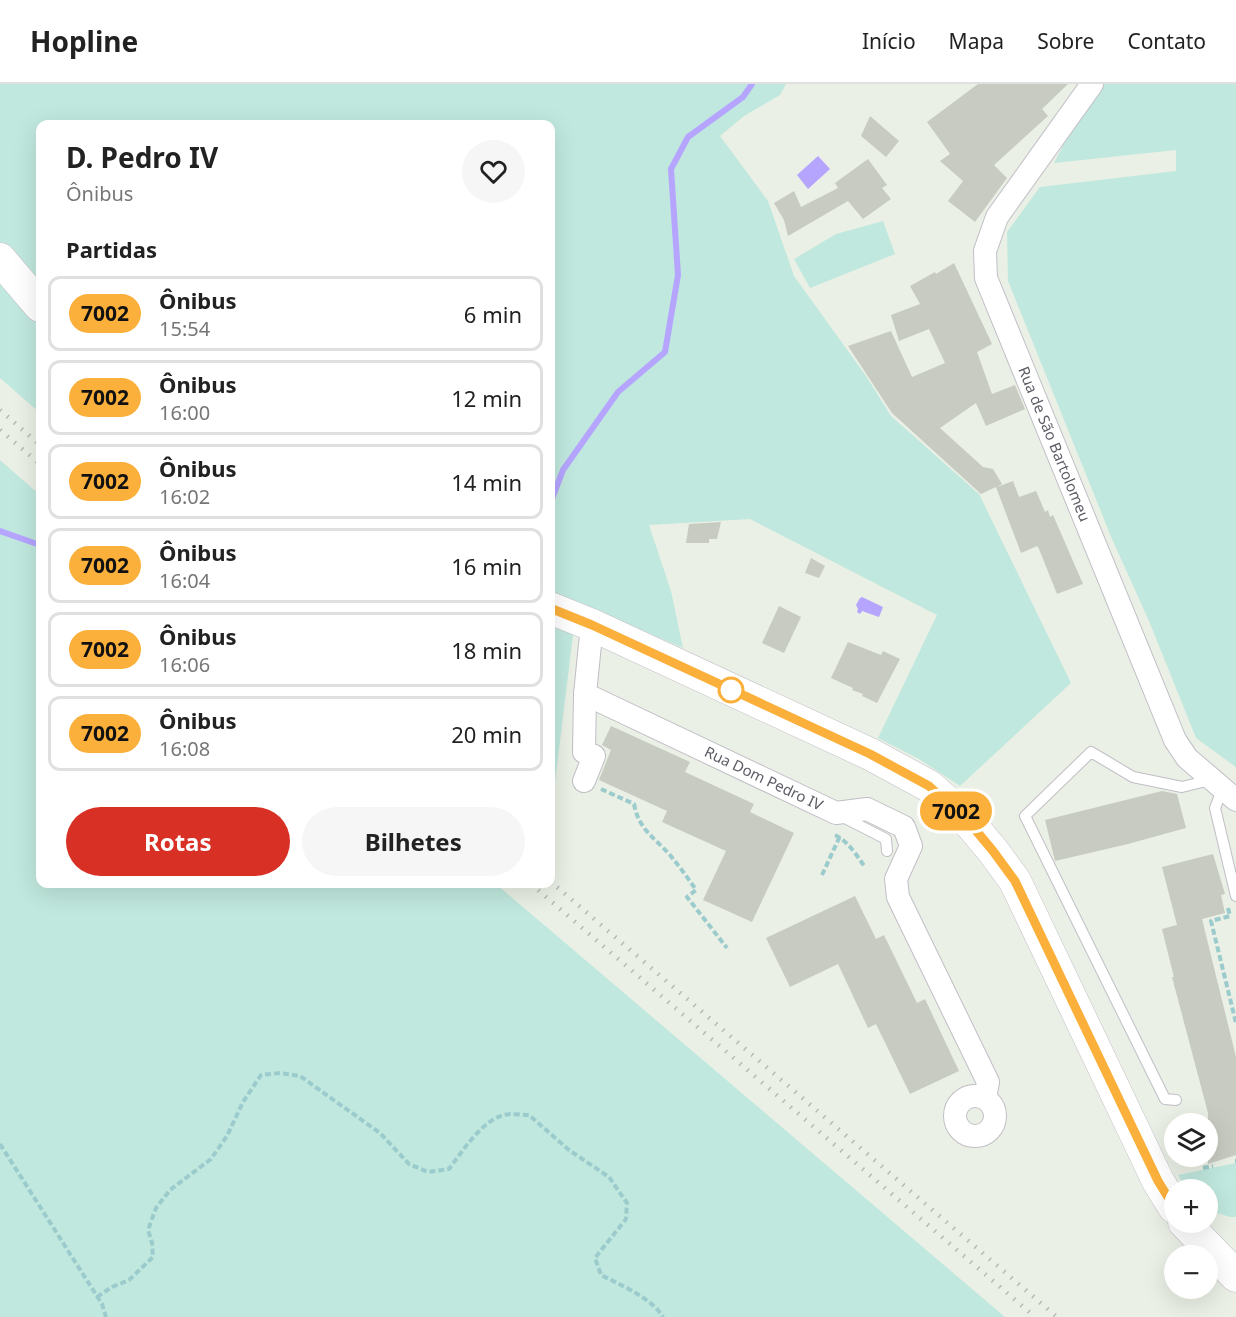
<!DOCTYPE html>
<html lang="pt">
<meta charset="utf-8">
<style>
:root{--surface:#fff;--page:#f6f6f6;--text:#222;--muted:#767676;--line:#e0e0e0;--accent:#d93025}
body{margin:0;font-family:"Noto Sans",sans-serif;background:var(--page);color:var(--text);height:100vh;display:flex;flex-direction:column;font-size:22px;white-space:nowrap}
*{box-sizing:border-box;margin:0}
p{font-size:20px;color:var(--muted)}
.icon{flex:none;width:33px;height:33px;fill:none;stroke:currentColor;stroke-width:2;stroke-linecap:round;stroke-linejoin:round}
.map{position:relative;flex:1;overflow:hidden}
.details{position:absolute;left:36px;top:36px;width:519px;height:768px;display:flex;flex-direction:column;background:var(--surface);border-radius:12px;box-shadow:0 6px 24px #0002}
.details>*{flex:none}
.badge{padding:0 12px;border-radius:20px;font-size:21px;line-height:39px}
.fabs{position:absolute;left:1164px;top:1029px;display:grid;gap:12px}
.fabs a{display:grid;place-items:center;width:54px;height:54px;border-radius:50%;background:var(--surface);box-shadow:0 6px 24px #0002;font-size:30px}
.map>.badge{position:absolute;translate:-50% -50%;box-shadow:0 0 0 3px #fff}
h2{padding:0 30px;font-size:22px;line-height:54px}
.round{display:grid;place-items:center;flex:none;width:63px;height:63px;border-radius:32px;background:var(--page)}
.head{display:flex;align-items:center;justify-content:space-between;height:102px;padding:0 30px}
h1{font-size:28px;font-weight:700;line-height:45px}
.action{display:flex;gap:12px;margin-top:auto;padding:12px 30px}
.action a{flex:1;height:69px;border-radius:36px;background:var(--accent);color:#fff;font-size:24px;font-weight:700;line-height:69px;text-align:center}
.action a+a{background:var(--page);color:var(--text)}
ul{padding:0;list-style:none}
li{display:flex;align-items:center;gap:18px;height:75px;margin:0 12px 9px;padding:0 18px;border:3px solid var(--line);border-radius:12px}
li div{flex:1}
li b{display:block;font-size:22px}
li em{font-style:normal}
li .badge{min-width:66px;font-weight:700;text-align:center}
header{display:flex;align-items:center;gap:36px;box-sizing:border-box;height:84px;padding:0 30px;background:var(--surface);border-bottom:2px solid var(--line)}
header strong{font-size:28px}
nav{display:flex;gap:33px;margin-inline-start:auto;font-size:21px}
.map>svg:first-child{display:block}
.green{fill:#c0e8de}
.water{fill:#b5a5ff}
.lines{fill:none;stroke-linecap:round;stroke-linejoin:round}
.stream{stroke:#b5a5ff;stroke-width:6}
.building{fill:#c7cbc1}
.lane-casing{stroke:#c1bec6;stroke-width:12}
.street-casing{stroke:#c1bec6;stroke-width:24}
.secondary-casing{stroke:#c3bfc8;stroke-width:33}
.path{stroke:#9bcbcc;stroke-width:4;stroke-dasharray:6 3;stroke-linecap:butt}
.lane{stroke:#fff;stroke-width:10}
.street{stroke:#fff;stroke-width:22}
.secondary{stroke:#fff;stroke-width:32}
.rail{stroke:#b8b8b9;stroke-width:4.5;stroke-dasharray:1.5 8;stroke-linecap:butt}
.line-casing{stroke:#fff;stroke-width:14}
.line{stroke:#fbb03b;stroke-width:9}
.stop-dot{fill:#fff;stroke:#fbb03b;stroke-width:3}
.labels{text-anchor:middle;stroke-width:4.5;stroke-linejoin:round;paint-order:stroke}
.street-label{font-size:15px;fill:#5f5c66;stroke:#fff}
</style>
<header>
<strong>Hopline</strong>
<nav><a>Início</a><a>Mapa</a><a>Sobre</a><a>Contato</a></nav>
</header>
<div class="map">
<svg width="1236" height="1233" viewBox="0 0 1236 1233">
<rect width="100%" height="100%" fill="#eaf0e5"/>
<!-- green -->
<path class="green" d="M0,0H786L780,11L744,32L720,52L768,117L794,192L866,292L891,332L979,410L1071,599L960,702L919,675L878,654L937,531L750,435L649,441L671,507L683,564L577,518L551,731L550,40H40V329L0,294Z
M1095,0H1236V683L1196,654L1149,537L1112,455L1008,197L1007,148L1040,103L1176,87V66L1054,79Z
M883,137L895,170L810,204L794,175L836,150Z
M0,376L40,411V800H496L1005,1233H0Z
M1236,1079V1133H1230L1208,1126V1106L1186,1105L1178,1091Z"/>
<!-- water -->
<path class="water" d="M818,72L830,85L808,105L797,91Z
M862,513L883,523L879,533L862,527L860,530L857,528L858,525L856,521L860,514Z"/>
<g class="lines">
<!-- stream -->
<path class="stream" d="M550,420L563,386L618,308L665,268L678,191L671,85L688,53L743,13L752,0
M0,447L40,461"/>
</g>
<!-- building -->
<path class="building" d="M978,0H1068L1042,25L1048,32L994,81L1007,94L975,138L948,117L963,97L940,77L950,70L927,38Z
M870,32L899,57L886,73L861,52Z
M868,75L887,101L882,104L891,115L863,135L848,117L788,152L784,136L774,119L794,107L801,123L838,104L835,99Z
M954,179L992,260L977,268L992,310L1015,301L1025,325L986,342L976,319L940,344L983,383L993,385L1002,400L997,403L1013,397L1019,413L1036,407L1045,428L1048,426L1050,433L1053,431L1083,500L1057,510L1039,465L1037,462L1021,469L996,403L981,410L892,329L848,262L891,247L912,293L945,279L929,245L899,257L891,231L920,220L910,202L935,188L936,190Z
M721,438L717,455H709V459H686L689,440Z
M811,474L825,482L819,494L805,489Z
M779,522L801,533L784,569L762,559Z
M848,558L881,571L883,567L900,575L877,619L862,612L863,610L852,606L853,604L831,594Z
M611,642L690,678L685,688L754,720L750,728L794,749L752,838L703,816L726,767L662,738L667,727L599,696L611,666L602,661Z
M1162,707L1177,710L1186,744L1128,760L1055,777L1045,736Z
M1213,770L1225,810L1221,811L1225,829L1202,835L1236,973V1071L1208,1080V1029L1172,893H1174L1162,845L1177,841L1162,783Z
M855,812L876,855L884,851L917,919L925,915L959,987L910,1010L876,940L868,944L838,880L790,903L766,854Z"/>
<g class="lines">
<!-- lane casing -->
<g class="lane-casing">
<path id="lane" d="M1222,706L1215,724L1236,812
M841,732L886,755L887,767
M1176,1016L1165,1015L1025,732L1091,668L1133,693L1182,703L1210,696"/>
</g>
<!-- street casing -->
<g class="street-casing">
<g id="street">
<path id="s1" d="M1092,0L997,133L985,167L986,194L1175,656L1187,674L1236,716"/>
<path id="s2" d="M592,541L585,610L836,729L867,725L904,743L911,762L896,795L898,813L988,998L985,1014"/>
<path d="M584,697L594,672L584,668L585,610"/>
<circle cx="975" cy="1032" r="20"/>
</g>
</g>
<!-- secondary casing -->
<g class="secondary-casing">
<path id="secondary" d="M0,175L40,222
M550,524L592,541L870,670L929,702L968,737L993,767L1015,797L1158,1097L1174,1123
M1184,1138L1236,1192"/>
</g>
<!-- path -->
<path class="path" d="M601,705L634,720C639,746 654,753 670,771C679,782 688,794 696,806L687,813L727,864
M835,751C848,757 857,772 865,783
M822,791L840,752
M1228,824L1230,832L1211,837L1236,939
M0,1060L102,1220L106,1233
M1235,1077H1236
M1203,1084L1213,1082
M97,1213L112,1203L129,1196L153,1173L152,1159L148,1146L156,1124L170,1106L211,1075L227,1052L243,1018L261,991L280,989L300,992L380,1049L409,1080L428,1088L449,1085C462,1068 482,1036 504,1031C511,1029 521,1031 529,1031L569,1066L609,1093L627,1119L626,1135L595,1174L601,1191C619,1200 653,1215 663,1233"/>
<!-- lane -->
<use href="#lane" class="lane"/>
<!-- street -->
<use href="#street" class="street"/>
<!-- secondary -->
<use href="#secondary" class="secondary"/>
<!-- rail -->
<path class="rail" d="M0,326L40,361
M0,346L40,380
M550,797L1057,1233
M531,800L1035,1233"/>
</g>
<g class="lines">
<!-- line casing -->
<g class="line-casing">
<path id="line" d="M550,524L592,541L870,670L929,702L968,737L993,767L1015,797L1158,1097L1174,1123"/>
</g>
<!-- line -->
<use href="#line" class="line"/>
</g>
<!-- markers -->
<circle class="stop-dot" cx="731" cy="606" r="12"/>
<g class="labels">
<!-- street labels -->
<g class="street-label">
<text dy="5" stroke="none"><textPath href="#s1" startOffset="406">Rua de São Bartolomeu</textPath></text>
<text dy="5" stroke="none"><textPath href="#s2" startOffset="267">Rua Dom Pedro IV</textPath></text>
</g>
</g>
</svg>
<div class="fabs">
<a><svg class="icon" aria-label="layers" viewBox="0 0 24 24"><path d="M12 4l9 5-9 5-9-5zM3 14l9 5 9-5"/></svg></a>
<a>+</a>
<a>−</a>
</div>
<b class="badge" style="left:956px;top:727px;background:#fbb03b;color:#111">7002</b>
<section class="details">
<div class="head"><div><h1>D. Pedro IV</h1><p>Ônibus</p></div><a class="round"><svg class="icon" aria-label="heart" viewBox="0 0 24 24"><path d="M12 20l-8-8c-3-5 5-10 8-4 3-6 11-1 8 4z"/></svg></a></div>
<h2>Partidas</h2>
<ul>
<li><span class="badge" style="background:#fbb03b;color:#111">7002</span><div><b>Ônibus</b><p>15:54</p></div><em>6 min</em></li>
<li><span class="badge" style="background:#fbb03b;color:#111">7002</span><div><b>Ônibus</b><p>16:00</p></div><em>12 min</em></li>
<li><span class="badge" style="background:#fbb03b;color:#111">7002</span><div><b>Ônibus</b><p>16:02</p></div><em>14 min</em></li>
<li><span class="badge" style="background:#fbb03b;color:#111">7002</span><div><b>Ônibus</b><p>16:04</p></div><em>16 min</em></li>
<li><span class="badge" style="background:#fbb03b;color:#111">7002</span><div><b>Ônibus</b><p>16:06</p></div><em>18 min</em></li>
<li><span class="badge" style="background:#fbb03b;color:#111">7002</span><div><b>Ônibus</b><p>16:08</p></div><em>20 min</em></li>
</ul>
<div class="action"><a>Rotas</a><a>Bilhetes</a></div>
</section>
</div>
